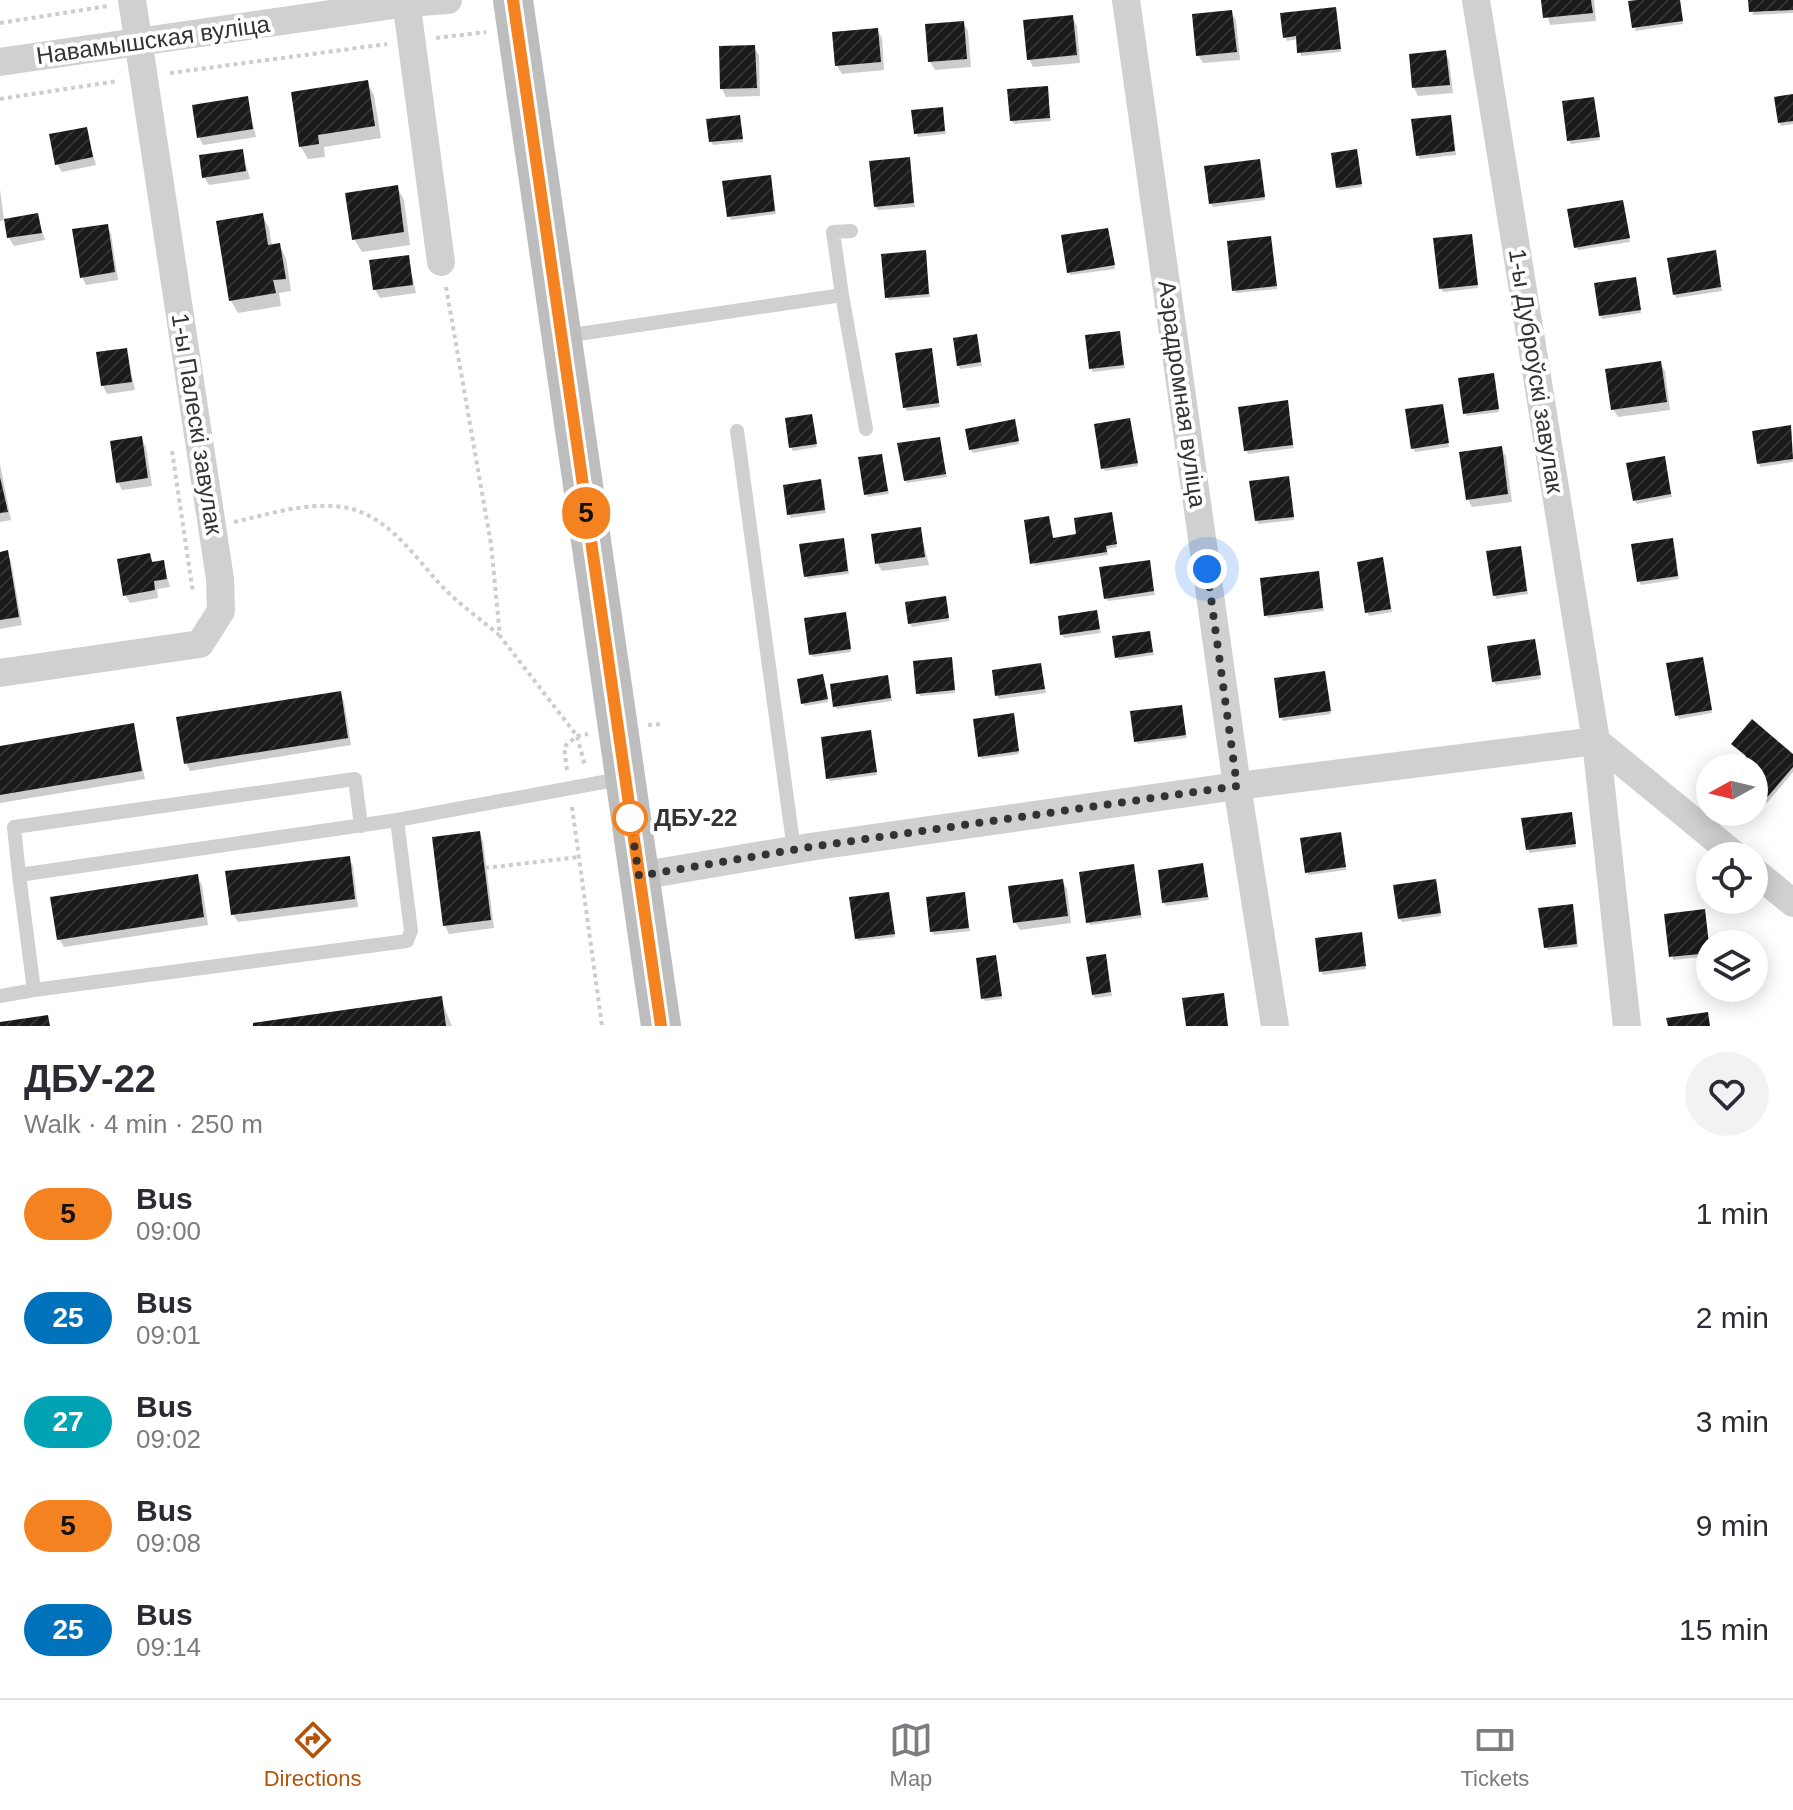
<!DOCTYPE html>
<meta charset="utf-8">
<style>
:root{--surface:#fff;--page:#f2f2f3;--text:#2b2b33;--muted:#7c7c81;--line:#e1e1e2;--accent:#b45309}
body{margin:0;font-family:Helvetica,sans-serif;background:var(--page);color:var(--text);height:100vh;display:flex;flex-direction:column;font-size:30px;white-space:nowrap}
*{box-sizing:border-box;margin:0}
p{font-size:26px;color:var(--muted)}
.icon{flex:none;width:44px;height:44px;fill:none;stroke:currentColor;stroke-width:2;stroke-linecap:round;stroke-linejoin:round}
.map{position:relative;height:1026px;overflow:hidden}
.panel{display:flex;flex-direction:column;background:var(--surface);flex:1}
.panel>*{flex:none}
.badge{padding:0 16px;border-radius:26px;font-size:28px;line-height:52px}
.needle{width:52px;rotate:262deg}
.controls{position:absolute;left:1696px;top:754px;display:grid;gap:16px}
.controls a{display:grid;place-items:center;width:72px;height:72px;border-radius:50%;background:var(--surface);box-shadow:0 4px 20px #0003;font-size:40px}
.you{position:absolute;width:40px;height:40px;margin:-20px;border:6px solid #fff;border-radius:50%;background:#1a73e8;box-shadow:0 0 0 12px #1a73e833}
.map>.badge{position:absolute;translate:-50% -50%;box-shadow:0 0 0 4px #fff}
.round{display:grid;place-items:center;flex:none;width:84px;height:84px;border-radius:42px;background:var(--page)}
.summary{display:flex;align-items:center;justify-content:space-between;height:136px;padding:0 24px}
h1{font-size:38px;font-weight:800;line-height:60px}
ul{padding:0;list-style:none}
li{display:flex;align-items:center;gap:24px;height:104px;padding:0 24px}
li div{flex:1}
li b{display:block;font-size:30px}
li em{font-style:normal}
li .badge{min-width:88px;font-weight:700;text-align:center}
.tabs{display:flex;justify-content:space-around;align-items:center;height:112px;border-top:2px solid var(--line);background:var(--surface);font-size:22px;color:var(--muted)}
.tabs a{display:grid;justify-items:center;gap:4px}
.tabs .on{color:var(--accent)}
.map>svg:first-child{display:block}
.shadow{fill:#0003}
.building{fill:url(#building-hatch)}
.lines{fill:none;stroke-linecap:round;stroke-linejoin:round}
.path{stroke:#cdcdcd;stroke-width:4;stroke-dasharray:4 4;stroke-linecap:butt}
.lane{stroke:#d0d0d0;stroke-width:14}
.street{stroke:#d0d0d0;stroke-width:28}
.secondary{stroke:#bdbdbd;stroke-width:40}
.line-casing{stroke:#fff;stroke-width:18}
.line{stroke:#f58220;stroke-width:12}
.walk{stroke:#333;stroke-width:8;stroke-dasharray:0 14.4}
.stop-dot{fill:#fff;stroke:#f58220;stroke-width:4}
.labels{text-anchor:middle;stroke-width:8;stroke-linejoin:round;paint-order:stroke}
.street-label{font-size:24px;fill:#333;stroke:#fff}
.stop-label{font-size:24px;font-weight:bold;fill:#333;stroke:#fff;text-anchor:start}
</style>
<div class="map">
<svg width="1793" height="1026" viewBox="0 0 1793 1026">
<defs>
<pattern id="building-hatch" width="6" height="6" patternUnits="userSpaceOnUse" patternTransform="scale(2)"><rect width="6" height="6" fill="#1a1a1a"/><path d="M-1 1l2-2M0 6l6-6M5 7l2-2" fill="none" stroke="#333"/></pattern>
</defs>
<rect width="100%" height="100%" fill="#fff"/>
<!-- shadow -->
<path class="shadow" d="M1543,0H1594L1596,21L1550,25Z
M1643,0H1680L1683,24L1635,31Z
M1750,0H1793V13L1753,15Z
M1335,9L1341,52L1301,56L1298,39L1287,41L1285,37Z
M1231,12L1236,20L1240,60L1203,63L1198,55Z
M1072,17L1077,26L1080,63L1033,67L1029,59Z
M963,23L968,31L971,67L935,70L930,62Z
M877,30L882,38L884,70L842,74L837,66Z
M754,47L759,55L760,96L726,97L722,89Z
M1445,52L1449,60L1453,93L1418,96L1414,88Z
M367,82L374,95L381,138L324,147L325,157L308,159L301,147L293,94Z
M1047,88L1051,121L1014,124L1012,121Z
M1793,96V124L1781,126L1780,123Z
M247,98L256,137L203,145L199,137Z
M1593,99L1600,140L1571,144L1569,141Z
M942,109L946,134L918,137L916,133Z
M739,117L743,142L713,145L711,142Z
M1452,120L1456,155L1420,159L1418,156Z
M86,129L96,165L62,172L57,164Z
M242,151L250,179L209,185L204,177Z
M1358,155L1362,187L1340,190L1338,187Z
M909,159L915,207L878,210L876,207Z
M1259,161L1265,200L1213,207L1211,203Z
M771,181L776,214L731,220L729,216Z
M397,187L404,200L410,245L362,252L354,239Z
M0,189L4,220L0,221Z
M1624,206L1630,242L1578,250L1576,247Z
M37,215L45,240L14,246L9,238Z
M262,215L269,228L272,246L279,245L286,258L291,291L279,293L281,306L238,313L231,301Z
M107,226L111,234L118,280L86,285L82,277Z
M1107,230L1115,269L1070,275L1069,272Z
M1471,236L1478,288L1443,292L1441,288Z
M1270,238L1277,289L1236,293L1234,290Z
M925,252L930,297L889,300L887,297Z
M1717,256L1722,291L1676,298L1675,294Z
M408,257L416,293L380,298L375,290Z
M1635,279L1641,313L1602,319L1600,315Z
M1119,333L1125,368L1093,372L1091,368Z
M978,340L982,366L960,369L958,365Z
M126,350L135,390L107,394L103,386Z
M931,351L940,407L907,411L905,407Z
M1660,363L1665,371L1670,410L1618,417L1613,409Z
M1495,379L1499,412L1467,416L1465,413Z
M1287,402L1294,448L1248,454L1246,450Z
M1442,406L1449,447L1415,452L1413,448Z
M811,417L817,447L793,451L791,447Z
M1129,420L1138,466L1105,471L1103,468Z
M1016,425L1019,444L973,453L971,450Z
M1790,427L1793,462L1761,467L1759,464Z
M141,439L146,447L152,486L122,490L118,482Z
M939,439L947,477L907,483L905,480Z
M1501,448L1506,456L1512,502L1472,507L1468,499Z
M881,456L889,494L868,497L866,494Z
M1665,462L1672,497L1637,504L1635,500Z
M0,464L11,520L0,522Z
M1290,482L1294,520L1259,524L1257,521Z
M822,485L826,513L791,518L789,514Z
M1111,514L1117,547L1107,549L1108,555L1034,566L1048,518L1053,540L1079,536Z
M920,529L929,565L882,571L877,563Z
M1674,543L1679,579L1641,585L1639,581Z
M845,544L849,574L808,579L806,576Z
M1522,551L1528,594L1496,599L1495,595Z
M7,552L11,561L22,625L0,629V554Z
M149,555L154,564L163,562L170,587L157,589L158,598L130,603L125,595Z
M1382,560L1392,612L1369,616L1367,612Z
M1149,562L1155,595L1108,601L1106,598Z
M1319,576L1324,611L1268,618L1266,615Z
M947,602L949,621L912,627L910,623Z
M1096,612L1101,633L1064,638L1062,634Z
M847,618L851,652L813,657L811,654Z
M1149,633L1154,655L1119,660L1117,657Z
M1534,641L1541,679L1496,685L1494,682Z
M952,662L955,693L920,696L918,693Z
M1704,663L1712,713L1679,719L1677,715Z
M1040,665L1046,693L999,699L997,695Z
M1324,673L1331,714L1283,721L1281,717Z
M822,676L828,702L805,706L803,703Z
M889,681L892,701L837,709L835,706Z
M340,693L344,701L351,745L190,771L186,763Z
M1181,707L1187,738L1138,744L1136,741Z
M1014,719L1019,754L982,759L980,756Z
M133,725L145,779L0,803V748Z
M870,732L877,775L830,781L828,778Z
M1793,756V772L1767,803L1754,792V768H1738L1748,757Z
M1572,817L1576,847L1529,853L1528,849Z
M479,833L483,841L494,928L449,934L445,926Z
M1342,838L1346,870L1309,875L1307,872Z
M349,858L353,866L358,907L238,922L233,914Z
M1202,865L1209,900L1166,906L1164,903Z
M1133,866L1142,918L1090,925L1088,922Z
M197,876L202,885L208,925L64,947L59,939Z
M1062,881L1067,889L1071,923L1020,930L1015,922Z
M1435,881L1441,916L1402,922L1400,919Z
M888,894L895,937L858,941L857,938Z
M964,894L970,931L934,935L932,932Z
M1574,910L1578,947L1548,950L1546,947Z
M1704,912L1710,956L1673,960L1667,916Z
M1361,935L1366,969L1323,975L1321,971Z
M1105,956L1112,996L1095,998L1093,995Z
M995,957L1002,999L985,1001L983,998Z
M441,999L452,1026H255Z"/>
<!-- building -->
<path class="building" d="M1541,0H1591L1593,13L1543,18Z
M1637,0H1680L1683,21L1632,28L1628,1Z
M1748,0H1793V10L1749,12Z
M1336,7L1341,49L1297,53L1296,36L1283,38L1280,13Z
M1232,10L1237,52L1196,56L1192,14Z
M1073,15L1077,55L1027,60L1023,20Z
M964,21L967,59L928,62L925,24Z
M878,28L881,62L835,66L832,32Z
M755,45L757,88L720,89L719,46Z
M1446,50L1450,85L1412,88L1409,54Z
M368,80L375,126L318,135L319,144L299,147L291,92Z
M1048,86L1050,118L1010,121L1007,89Z
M1793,94V121L1778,123L1774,97Z
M248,96L253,129L197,138L192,105Z
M1594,97L1600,137L1567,141L1562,101Z
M943,107L945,131L914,134L911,110Z
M740,115L743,139L709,142L706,119Z
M1451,115L1455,151L1416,156L1411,119Z
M87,127L93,157L55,165L49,134Z
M243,149L246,171L202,178L199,155Z
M1357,149L1362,184L1336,188L1331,153Z
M910,157L914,203L874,207L869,161Z
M1260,159L1265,197L1209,204L1204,166Z
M771,175L775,211L727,217L722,181Z
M398,185L404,232L352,240L345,193Z
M1623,200L1630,238L1574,248L1567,209Z
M38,213L42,233L7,238L4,219Z
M263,213L268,245L280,243L286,279L273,280L276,293L229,301L216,221Z
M108,224L115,272L80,278L72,229Z
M1108,228L1115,265L1067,273L1061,235Z
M1472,234L1478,285L1439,289L1433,238Z
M1271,236L1277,286L1232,291L1227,241Z
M926,250L929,294L885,298L881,254Z
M1716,250L1721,287L1673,295L1667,258Z
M409,255L413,285L373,290L369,260Z
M1636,277L1641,310L1599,316L1594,283Z
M1120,331L1124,365L1089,369L1085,335Z
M977,334L981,362L957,366L953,338Z
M127,348L132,382L101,386L96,352Z
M932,348L939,403L903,408L895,353Z
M1661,361L1667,402L1611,410L1605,369Z
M1494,373L1499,409L1463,414L1458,378Z
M1288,400L1293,445L1244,451L1238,407Z
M1443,404L1449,443L1411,449L1405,409Z
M812,414L817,444L789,448L785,418Z
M1130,418L1138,463L1101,469L1094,424Z
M1015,419L1019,441L969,450L965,429Z
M1791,425L1793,459L1757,464L1752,431Z
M142,436L148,478L116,483L110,441Z
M940,437L946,474L904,481L897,443Z
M1502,446L1508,494L1466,500L1459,452Z
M882,454L888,491L864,495L858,457Z
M1665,456L1671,494L1633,501L1626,463Z
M1289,476L1294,517L1255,521L1249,481Z
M0,477L8,512L0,513Z
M821,479L825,510L787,515L783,485Z
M1112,512L1117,544L1106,546L1107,552L1030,564L1024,520L1049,516L1053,538L1076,534L1074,518Z
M921,527L925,557L875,564L871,534Z
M844,538L848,571L804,577L799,544Z
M1673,538L1678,576L1637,582L1631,544Z
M1521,546L1527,591L1493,596L1486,551Z
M8,550L19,617L0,620V552Z
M150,553L152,562L164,560L167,579L154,581L155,590L123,596L117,559Z
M1383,557L1391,609L1365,613L1357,562Z
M1150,560L1154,591L1104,599L1099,567Z
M1319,571L1323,608L1264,616L1260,578Z
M946,596L949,618L908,624L905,602Z
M1097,610L1100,629L1060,635L1058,616Z
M846,612L851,649L809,655L804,618Z
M1150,631L1153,652L1115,658L1112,636Z
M1535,639L1541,675L1492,682L1487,646Z
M952,657L955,690L916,694L913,661Z
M1703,657L1712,710L1675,716L1666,663Z
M1041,663L1045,689L995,696L992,670Z
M1325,671L1331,711L1279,718L1274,678Z
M823,674L828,699L801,704L797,679Z
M888,675L891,698L833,707L830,684Z
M341,691L348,738L184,764L176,717Z
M1182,705L1186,735L1134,742L1130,711Z
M1014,713L1019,751L978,757L973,719Z
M1752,719L1793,754V767L1764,801L1754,792V768H1736L1746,756L1731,744Z
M134,723L142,771L0,795V746Z
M871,730L877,772L826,779L821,737Z
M1572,812L1576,844L1526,850L1521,818Z
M480,831L491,920L443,926L432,837Z
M1341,832L1346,867L1305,873L1300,838Z
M350,856L355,899L231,915L225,871Z
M1203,863L1208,897L1162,903L1158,870Z
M1134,864L1141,915L1086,923L1079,872Z
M198,874L204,917L57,940L50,897Z
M1063,879L1068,916L1013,923L1008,886Z
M1436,879L1441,913L1398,919L1393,885Z
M889,892L895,934L855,939L849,897Z
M965,892L969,928L930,932L926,897Z
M1573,904L1577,944L1544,948L1538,908Z
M1705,909L1710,953L1669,957L1664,914Z
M1362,932L1366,966L1319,972L1315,938Z
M1106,954L1111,992L1092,995L1086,957Z
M996,955L1002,996L981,999L976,958Z
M1224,993L1228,1026H1186L1182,998Z
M442,996L446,1026H253V1023Z
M1708,1012L1710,1026H1668L1666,1018Z
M48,1015L50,1026H0V1022Z"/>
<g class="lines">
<!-- path -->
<path class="path" d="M0,23L108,6
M436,38L486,32
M170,73L387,44
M0,99L118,81
M446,287L491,544L500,636L577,736L585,766
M172,451L193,593
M234,522C270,514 306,502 343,507C386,514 412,553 438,582C456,602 479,618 499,635
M648,725L661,724
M567,770L564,747L577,736L588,734
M572,807L602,1026
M485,868L579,857"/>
<!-- lane -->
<path class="lane" d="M842,295L833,232L851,231
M565,336L842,295L866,429
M737,431L794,850
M397,820L19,875L34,990L407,941L411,931L397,820L625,778
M19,875L14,827L355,779L361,826
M0,996L34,990"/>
<!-- street -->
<path class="street" d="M406,0L441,262
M1126,0L1237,786L1275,1026
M1476,0L1596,741L1627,1026
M0,62L407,3L448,0
M0,673L200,644L221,611L220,579L132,0
M1754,871L1793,903
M639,876L810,847L1237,786L1596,741L1736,856"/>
<!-- secondary -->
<path class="secondary" d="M513,0L661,1026"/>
</g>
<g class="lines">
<!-- line casing -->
<g class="line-casing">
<path id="line" d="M513,0L661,1026"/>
</g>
<!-- line -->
<use href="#line" class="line"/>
<!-- walk -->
<path class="walk" d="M630,818L639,876L810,847L1237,786L1207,569"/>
</g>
<!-- markers -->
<circle class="stop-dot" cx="630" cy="818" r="16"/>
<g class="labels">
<!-- street labels -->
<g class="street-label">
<text transform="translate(153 40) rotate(-8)" y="8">Навамышская вуліца</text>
<text transform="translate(1536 371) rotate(81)" y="8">1-ы Дуброўскі завулак</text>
<text transform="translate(1182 394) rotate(82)" y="8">Аэрадромная вуліца</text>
<text transform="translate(197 424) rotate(81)" y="8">1-ы Палескі завулак</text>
</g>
<!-- stop labels -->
<g class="stop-label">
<text x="654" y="826">ДБУ-22</text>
</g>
</g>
</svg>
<div class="controls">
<a><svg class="needle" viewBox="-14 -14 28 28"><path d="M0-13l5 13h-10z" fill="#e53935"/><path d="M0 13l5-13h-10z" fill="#7c7c81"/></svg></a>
<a><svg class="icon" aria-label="locate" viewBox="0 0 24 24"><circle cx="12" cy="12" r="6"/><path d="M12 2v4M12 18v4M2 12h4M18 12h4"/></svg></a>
<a><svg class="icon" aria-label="layers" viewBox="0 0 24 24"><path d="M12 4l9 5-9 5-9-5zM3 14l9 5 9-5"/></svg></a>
</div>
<div class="you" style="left:1207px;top:569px"></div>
<b class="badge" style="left:586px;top:513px;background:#f58220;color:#111">5</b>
</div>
<section class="panel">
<div class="summary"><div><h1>ДБУ-22</h1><p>Walk · 4 min · 250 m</p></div><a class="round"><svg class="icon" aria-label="heart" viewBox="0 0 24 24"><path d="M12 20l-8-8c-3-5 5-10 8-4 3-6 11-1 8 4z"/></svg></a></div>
<ul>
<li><span class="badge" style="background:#f58220;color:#111">5</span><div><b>Bus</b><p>09:00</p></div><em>1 min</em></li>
<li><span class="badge" style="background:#0072bc;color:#fff">25</span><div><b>Bus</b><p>09:01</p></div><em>2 min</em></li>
<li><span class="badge" style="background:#00a3b4;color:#fff">27</span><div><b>Bus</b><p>09:02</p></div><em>3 min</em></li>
<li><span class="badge" style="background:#f58220;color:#111">5</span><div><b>Bus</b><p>09:08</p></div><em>9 min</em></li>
<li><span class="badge" style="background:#0072bc;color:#fff">25</span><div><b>Bus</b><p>09:14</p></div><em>15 min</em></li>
</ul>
</section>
<nav class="tabs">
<a class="on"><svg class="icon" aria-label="directions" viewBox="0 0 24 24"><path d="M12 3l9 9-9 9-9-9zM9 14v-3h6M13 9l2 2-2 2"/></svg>Directions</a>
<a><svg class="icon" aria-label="map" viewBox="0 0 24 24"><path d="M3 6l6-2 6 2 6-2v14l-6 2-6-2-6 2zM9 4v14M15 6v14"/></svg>Map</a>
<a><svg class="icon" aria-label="tickets" viewBox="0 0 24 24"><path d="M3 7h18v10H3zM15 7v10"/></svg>Tickets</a>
</nav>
